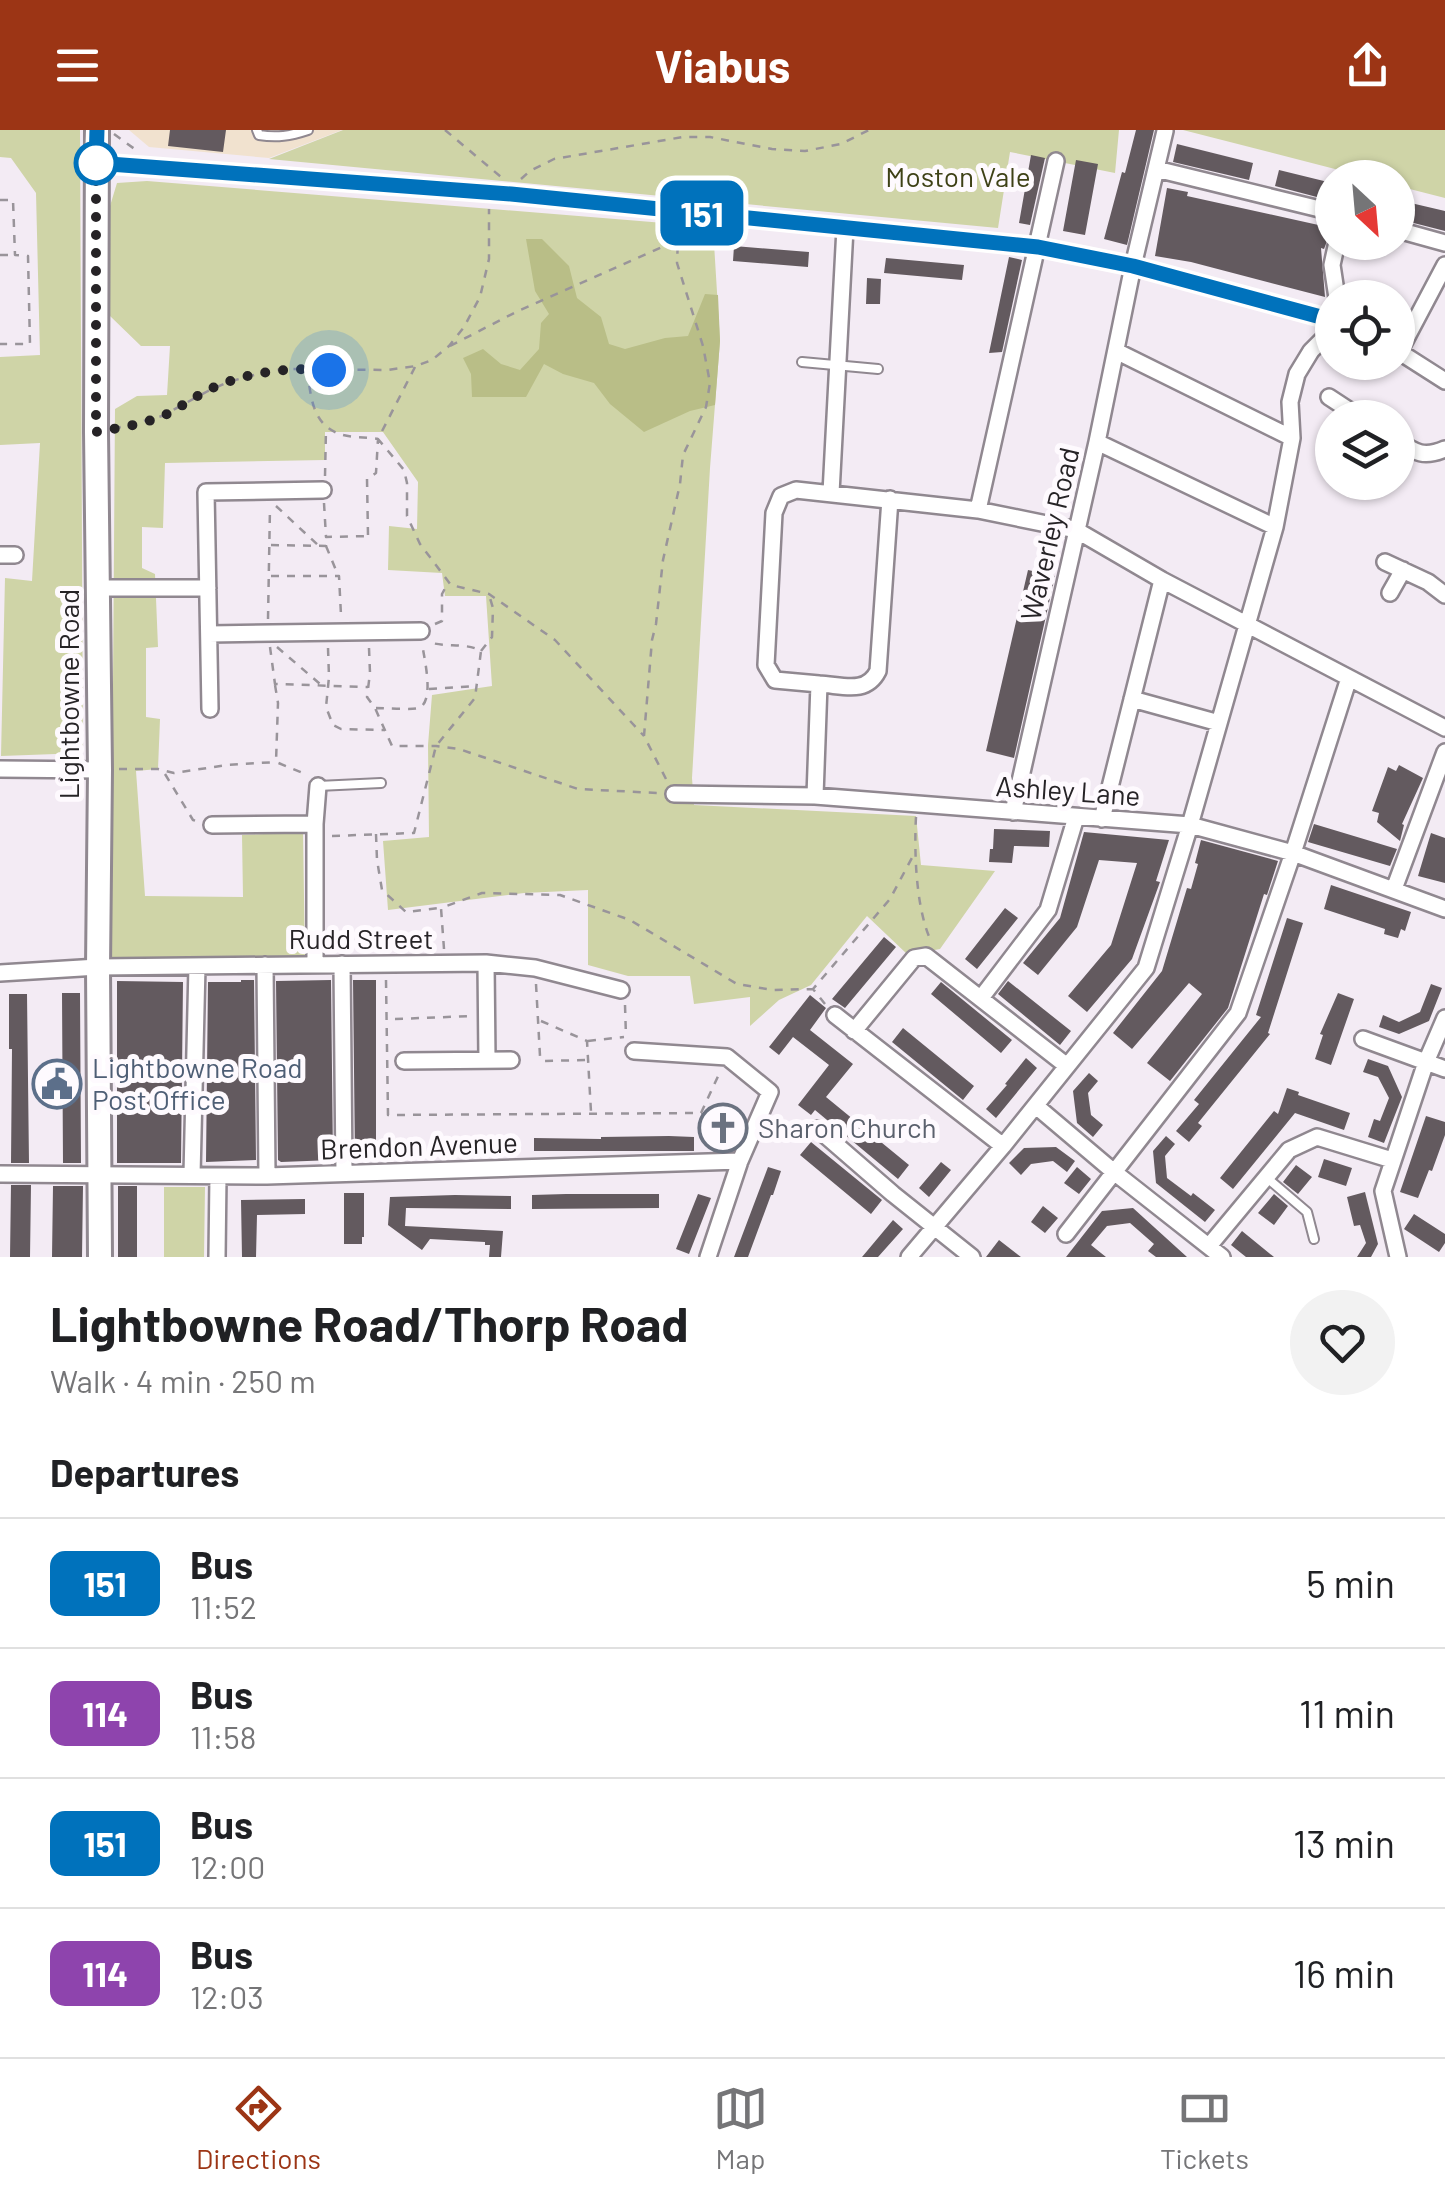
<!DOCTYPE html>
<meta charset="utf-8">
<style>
:root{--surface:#fff;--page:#f2f2f2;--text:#202124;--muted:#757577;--line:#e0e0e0;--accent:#9c3515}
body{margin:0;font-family:Barlow,sans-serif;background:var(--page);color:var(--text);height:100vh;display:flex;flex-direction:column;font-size:38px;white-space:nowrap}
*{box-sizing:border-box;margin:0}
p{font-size:32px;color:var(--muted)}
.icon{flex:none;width:55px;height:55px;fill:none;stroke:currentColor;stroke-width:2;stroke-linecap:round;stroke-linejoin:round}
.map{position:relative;height:1127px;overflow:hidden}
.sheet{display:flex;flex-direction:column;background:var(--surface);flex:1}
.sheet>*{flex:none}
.badge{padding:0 20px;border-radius:15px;font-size:35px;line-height:65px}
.needle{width:65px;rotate:154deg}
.fabs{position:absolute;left:1315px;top:30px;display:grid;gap:20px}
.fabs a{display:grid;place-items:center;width:100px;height:100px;border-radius:50%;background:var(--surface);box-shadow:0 2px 8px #0004;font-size:50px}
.you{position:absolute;width:50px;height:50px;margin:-25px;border:8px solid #fff;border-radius:50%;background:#1a73e8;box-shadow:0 0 0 15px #1a73e833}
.map>.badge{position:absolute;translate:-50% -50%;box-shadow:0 0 0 5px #fff}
h2{padding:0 50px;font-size:38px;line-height:90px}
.round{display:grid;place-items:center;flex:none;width:105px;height:105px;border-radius:52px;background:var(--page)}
.headline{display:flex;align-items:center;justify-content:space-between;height:170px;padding:0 50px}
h1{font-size:48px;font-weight:700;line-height:75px}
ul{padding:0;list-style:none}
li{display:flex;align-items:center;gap:30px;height:130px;padding:0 50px;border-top:2px solid var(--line)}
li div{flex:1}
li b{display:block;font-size:38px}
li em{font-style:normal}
li .badge{min-width:110px;font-weight:700;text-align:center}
header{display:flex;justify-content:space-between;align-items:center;height:130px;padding:0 50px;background:var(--accent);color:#fff;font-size:45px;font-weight:700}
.tab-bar{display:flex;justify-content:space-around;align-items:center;height:140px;border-top:2px solid var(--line);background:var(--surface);font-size:28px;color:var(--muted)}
.tab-bar a{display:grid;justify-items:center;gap:5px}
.tab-bar .active{color:var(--accent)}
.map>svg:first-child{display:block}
.commercial{fill:#f1e2cf}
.green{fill:#cfd4a7}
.forest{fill:#b9be87}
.building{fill:#635a5f}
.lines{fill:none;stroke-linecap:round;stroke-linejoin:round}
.service-casing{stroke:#908890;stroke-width:12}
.minor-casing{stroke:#908890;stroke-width:20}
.secondary-casing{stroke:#908890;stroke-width:28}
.path{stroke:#99949a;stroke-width:2.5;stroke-dasharray:8 8;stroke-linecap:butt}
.service{stroke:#fff;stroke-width:8}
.minor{stroke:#fff;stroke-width:15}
.secondary{stroke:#fff;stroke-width:22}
.line-casing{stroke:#fff;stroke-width:22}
.line{stroke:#0072bc;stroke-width:15}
.walk{stroke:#262326;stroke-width:10;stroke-dasharray:0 18}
.stop-dot{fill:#fff;stroke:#0072bc;stroke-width:5}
.labels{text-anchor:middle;stroke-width:10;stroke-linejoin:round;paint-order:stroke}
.park-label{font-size:28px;fill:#3e4116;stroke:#fefafe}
.street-label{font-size:28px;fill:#262326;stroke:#fefafe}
.service-label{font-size:28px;fill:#4e5e75;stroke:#fefafe;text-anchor:start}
.worship-label{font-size:28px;fill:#5b616d;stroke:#fefafe;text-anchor:start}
</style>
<header><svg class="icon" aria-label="menu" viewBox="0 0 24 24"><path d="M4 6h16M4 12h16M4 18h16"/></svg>Viabus<svg class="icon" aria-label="share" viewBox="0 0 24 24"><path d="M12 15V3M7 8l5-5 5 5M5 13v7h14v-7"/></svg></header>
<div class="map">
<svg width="1445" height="1127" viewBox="0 0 1445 1127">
<rect width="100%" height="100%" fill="#f3ebf4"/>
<!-- commercial -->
<path class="commercial" d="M129,0H342L269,28L149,17Z"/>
<!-- green -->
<path class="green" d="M0,0H80L83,623L1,626L5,448L32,451L40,313L0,315V227L40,225L36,63L11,28L0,27Z
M343,0H1119L1115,43L1010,22L998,98L269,29Z
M1183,0H1445V68L1398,56V48L1366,47Z
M147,51L713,97L720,211L710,338L692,648L694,675L916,686L921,735L995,741L940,819L908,825L867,786L811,855L779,870L750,896V867L694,874L690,846H628L588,835V760L524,763L388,780L383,711L429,707L428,615L432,565L492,556L486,466H445L442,443L388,440L389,396L417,399L418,352L383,302H325V330L165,333L163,398L142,397V438L155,444L158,517L146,518V587L160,589L158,639L136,641L145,766L243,767L242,705L303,702L305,832L111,831L115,279L137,266L167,265L170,216H141L110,186V76L117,53Z
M164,1057H205L204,1127H164Z"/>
<!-- forest -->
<path class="forest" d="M526,109H542L569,136L577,168L601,187L609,214L625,219L665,208L688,206L705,164L718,165L720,211L715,275L690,281L644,302L610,274L594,253L563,244L544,234L526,267H472L471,244L463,228L483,219L501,234L520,240L539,219L541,193L549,184L535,161Z"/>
<!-- building -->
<path class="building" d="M170,0H226L223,22L168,16Z
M1136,0H1154L1127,115L1104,109L1122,42L1125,43Z
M1177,14L1253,33L1249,50L1173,32Z
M1031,25L1045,28L1030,95L1019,93Z
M1076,30L1098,34L1085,105L1063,101Z
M1279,40L1332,53V71L1275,56Z
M1167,58L1188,62L1187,66L1332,98L1324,119L1321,118L1325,167L1191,132L1155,126Z
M1398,70L1445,81V101L1398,89Z
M734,116L809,122L808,137L733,131Z
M1009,127L1022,130L1002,222L989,223Z
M886,128L964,135L962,150L884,143Z
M867,148L881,149L880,174H866Z
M1028,440L1055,446L1014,628L986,621Z
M1399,635L1423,648L1402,694L1404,695L1400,711L1377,692L1379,683L1372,681L1388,637L1396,641Z
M1314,694L1397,719L1390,736L1308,712Z
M994,699L1050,701L1049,717L1014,716L1012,733L989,732L990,719H993Z
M1084,702L1169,710L1156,751L1160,752L1132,829L1087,882L1068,866L1111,815L1137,733L1099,730L1077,797L1038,845L1023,833L1060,788Z
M1431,703L1445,708V753L1418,746Z
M1201,710L1278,731L1267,765L1264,764L1228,878L1170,951L1147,933L1202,864L1189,853L1132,919L1113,903L1162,841L1187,758L1191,759L1198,734L1195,733Z
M1331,755L1411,782L1405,801L1401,799L1398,808L1384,804L1385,799L1324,779Z
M1005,778L1018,788L977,839L965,829Z
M1287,788L1303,793L1268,903L1270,904L1198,993L1202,996L1189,1012L1176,1001L1199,974L1194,970L1261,887L1256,885Z
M884,807L896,817L845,878L832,869Z
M241,850H254L256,1030L206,1032L208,852H241Z
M331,850L333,1030L281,1032L278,1030L276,851Z
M353,850H376V1031L355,1030Z
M117,851L183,852L181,1033H117Z
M1008,851L1071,901L1060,915L998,864Z
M941,852L1012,910L1001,923L931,864Z
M1431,854L1442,858L1429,891L1399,904L1379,897L1383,885L1399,892L1420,882Z
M62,863H80L81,1033H63Z
M1338,863L1354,869L1331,935L1315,929L1323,905L1320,904Z
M9,864H27L29,1033H11L12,919H9Z
M810,865L826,878L810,900L853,934L826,967L909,1035L898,1049L815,980L811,985L798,975L829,935L793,907L779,925L769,917Z
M903,898L974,956L963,970L892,912Z
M1026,928L1037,938L996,988L986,979L1007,955L1005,954Z
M1368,929L1388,936L1402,967L1384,1013L1368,1007L1374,989L1380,991L1389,968L1378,947L1363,942Z
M1089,943L1098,951L1088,963L1091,985L1103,995L1093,1007L1077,993L1073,961Z
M1287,958L1299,962L1298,965L1350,983L1344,1000L1295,983L1233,1059L1220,1048L1274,981L1278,984Z
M1426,986L1445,992V1005L1432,1041L1429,1040L1418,1068L1400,1062Z
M669,1006L694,1007V1021H534V1008L601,1009V1007Z
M1166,1006L1175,1014L1165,1026L1167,1048L1191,1066L1193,1063L1215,1080L1205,1092L1156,1053L1153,1021Z
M398,1009L423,1010V1023H398Z
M454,1009L512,1010V1023H453Z
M811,1012L882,1070L871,1084L800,1025Z
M1056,1017L1075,1031L1067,1042L1053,1031L1031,1034L1021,1045L1009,1033L1024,1018Z
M1324,1029L1352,1038L1346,1056L1318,1047Z
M941,1032L951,1040L929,1067L919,1058Z
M1296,1035L1312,1047L1298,1064L1283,1052Z
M768,1037L781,1041L773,1065H771L748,1127H734Z
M1077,1037L1091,1049L1079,1064L1064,1053Z
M11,1055H31L30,1127H10Z
M53,1056H83L82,1127H52Z
M118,1056H137V1127H118Z
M1365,1062L1378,1114L1371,1127H1357L1366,1113L1360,1095L1354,1096L1347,1067Z
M344,1063H364V1107H362V1114H344Z
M566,1064H659V1078L532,1079V1065Z
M698,1064L711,1068L689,1124L676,1119Z
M1274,1064L1288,1076L1274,1095L1258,1083Z
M455,1065L511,1066V1079L406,1078L405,1096L503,1101L501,1127H489L490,1115H485V1112L430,1109L422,1120L388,1095L390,1067Z
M305,1069V1084L257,1085L256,1127H242L241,1070Z
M1043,1076L1058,1088L1045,1103L1031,1092Z
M1133,1078L1187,1127H1156L1148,1121L1154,1114L1130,1093L1107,1096L1091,1115L1106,1127H1066L1102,1081Z
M1414,1084L1445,1104V1113L1439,1122L1404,1099Z
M893,1090L903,1099L878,1127H862Z
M1242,1101L1274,1127H1246L1231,1115Z
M999,1110L1021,1127H986Z"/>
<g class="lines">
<!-- service casing -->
<g class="service-casing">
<path id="service" d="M257,0L259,5C277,8 290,6 308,0
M802,232L878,239
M318,656L381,653
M1266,1047L1307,1082L1314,1109"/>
</g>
<!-- minor casing -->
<g class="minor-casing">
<path id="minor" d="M96,33L511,64L1038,117L1133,136L1332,190
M1156,39L1332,82
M1398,100L1445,113
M1337,168L1332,135L1337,112
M1116,221L1292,308
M1398,221L1445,251
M1399,222L1445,135
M1329,267L1361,288
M1398,311C1416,323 1424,328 1445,319
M1097,312L1275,397
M831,363L845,98
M978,380L1056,31
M0,425H15
M1385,432L1428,452L1445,465
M98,458H208
M1390,463L1403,440
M209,504L421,501
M819,554L775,550L766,535L774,383L781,366L796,360L978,380L1076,400L1162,450L1445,598
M1132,569L1219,593
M210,579L206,362L323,360
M0,639L100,640
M674,664L815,666L1190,695L1293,723L1445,779
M815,666L819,554C842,555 866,565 878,541L890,369
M1013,682L1097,312L1133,136L1165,1
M1102,689L1162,450
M212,695L315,694
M1394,759L1445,622
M486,833L487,930
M342,834L344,1043
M265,835L267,1046
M315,835V694L318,656
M0,843L98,837L486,833L535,838L621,860
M981,868L1048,780L1076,687
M835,885L1003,1016
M854,901L914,828L926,826L1067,936
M1363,909L1445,939
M634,921L727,927L770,962L740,1031L708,1127
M404,931L511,930
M1036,976L1114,1042L1222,1127
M818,999L893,1064L972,1127
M0,1044L267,1046L740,1031
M192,1045L197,836
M1066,1104L1238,883L1293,723L1349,548
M1209,1116L1289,1020L1317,1007L1392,1030
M217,1127L218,1046
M909,1127L1003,1016L1146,838L1190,695L1275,397L1292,308L1290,272L1297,244L1311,221L1332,200
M1398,1127L1383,1061L1426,932L1445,888"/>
</g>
<!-- secondary casing -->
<g class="secondary-casing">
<path id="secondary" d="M97,0L96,302L100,640L98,837L100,1127"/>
</g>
<!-- path -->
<path class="path" d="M445,0L501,47
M114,4L136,20
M521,49L530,41L554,29L683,7H710L772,19L805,21L841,14L869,0
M0,70H13L15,125L28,126L30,214H0
M0,125H13
M450,216L518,181L678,110L683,96
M415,237L378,309L404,340L407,353V386L420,414L451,455L489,464L555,510L644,606
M307,240C311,264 311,292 337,303C349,308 366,307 378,309L376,343L367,349L368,406
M113,299L162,286L208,261L228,252L258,244L283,239L387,240L416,236L432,230L449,216L464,197L480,167L489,129V79
M325,346L326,299
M324,373L326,407L371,406
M276,376L319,416
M271,415L326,416V409
M326,416L338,445
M271,446H339L341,485
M268,489L270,377
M435,494L442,491V464L448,453
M270,517L275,554L368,557
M277,517L320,554
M328,518L329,547L326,577L333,595L341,599L385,600
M369,518L370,543L367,567L375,578L392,616H436L459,619L578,659L658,663
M481,521L492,507L493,478L489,465
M275,555L278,573L276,632L308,645
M429,559L476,556
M376,578C385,578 413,580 419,578C435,571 424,528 422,513
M119,639H158L174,643L227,635L276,632
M165,644L193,690L196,691
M666,649L644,606L652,510L656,494L663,430L680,354L683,325L706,277L710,253L703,216L677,133L678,110
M916,687C914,723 916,779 931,811
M376,704L377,730L382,760L406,782L439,778
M332,706L414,703L436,616L475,568L481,521C468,513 448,517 432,513
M444,819L441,778L482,763L560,765L630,790L737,854L773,860L813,859
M386,850L388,985L701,983L720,942
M536,854L540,926L543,931L589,930
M825,874L813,859L890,769L914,724
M625,875L626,907
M395,889L473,886
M541,891L587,911L591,982
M588,911L624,907"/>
<!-- service -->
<use href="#service" class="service"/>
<!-- minor -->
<use href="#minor" class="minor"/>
<!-- secondary -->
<use href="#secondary" class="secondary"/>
</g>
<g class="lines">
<!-- line casing -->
<g class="line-casing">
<path id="line" d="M97,0L96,33L511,64L1038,117L1133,136L1332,190"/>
</g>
<!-- line -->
<use href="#line" class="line"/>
<!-- walk -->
<path class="walk" d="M96,33V302C118,298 145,294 165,285C179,278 192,269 206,261C245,242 287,237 329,240"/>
</g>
<!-- icons -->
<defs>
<g id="civic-ring" transform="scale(2.5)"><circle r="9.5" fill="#fefafe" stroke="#5c6f8a" stroke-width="1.5"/><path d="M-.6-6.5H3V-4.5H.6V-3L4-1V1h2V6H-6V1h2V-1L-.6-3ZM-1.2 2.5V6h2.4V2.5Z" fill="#5c6f8a"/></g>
<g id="church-ring" transform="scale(2.5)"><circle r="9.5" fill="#fefafe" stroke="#6b7280" stroke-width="1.5"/><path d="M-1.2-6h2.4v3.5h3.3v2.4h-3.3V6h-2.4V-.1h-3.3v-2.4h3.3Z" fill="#6b7280"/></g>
</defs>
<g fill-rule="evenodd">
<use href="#civic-ring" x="57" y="954"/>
<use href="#church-ring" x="723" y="998"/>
</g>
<!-- markers -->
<circle class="stop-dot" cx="96" cy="33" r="20"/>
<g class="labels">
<!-- park labels -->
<g class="park-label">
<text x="958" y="57">Moston Vale</text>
</g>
<!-- street labels -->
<g class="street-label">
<text transform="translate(1050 404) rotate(-77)" y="10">Waverley Road</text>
<text transform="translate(69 564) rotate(-90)" y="10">Lightbowne Road</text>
<text transform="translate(1068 661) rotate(4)" y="10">Ashley Lane</text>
<text x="361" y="819">Rudd Street</text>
<text transform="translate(419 1016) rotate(-2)" y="10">Brendon Avenue</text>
</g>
<!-- service labels -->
<g class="service-label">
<text x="92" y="948">Lightbowne Road<tspan x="92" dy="32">Post Office</tspan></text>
</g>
<!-- worship labels -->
<g class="worship-label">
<text x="758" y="1008">Sharon Church</text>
</g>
</g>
</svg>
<div class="fabs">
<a><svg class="needle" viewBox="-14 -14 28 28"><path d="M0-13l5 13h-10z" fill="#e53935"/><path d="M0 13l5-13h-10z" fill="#757577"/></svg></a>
<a><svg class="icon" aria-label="locate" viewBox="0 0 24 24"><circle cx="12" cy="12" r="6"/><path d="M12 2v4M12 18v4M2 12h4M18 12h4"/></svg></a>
<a><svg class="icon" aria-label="layers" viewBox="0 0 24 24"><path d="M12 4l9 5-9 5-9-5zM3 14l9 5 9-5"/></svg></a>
</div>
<div class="you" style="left:329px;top:240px"></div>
<b class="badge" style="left:702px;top:83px;background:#0072bc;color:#fff">151</b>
</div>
<section class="sheet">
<div class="headline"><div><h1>Lightbowne Road/Thorp Road</h1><p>Walk · 4 min · 250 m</p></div><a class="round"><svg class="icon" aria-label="heart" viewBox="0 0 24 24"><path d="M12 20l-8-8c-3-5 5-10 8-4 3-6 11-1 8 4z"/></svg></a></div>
<h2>Departures</h2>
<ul>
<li><span class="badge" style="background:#0072bc;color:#fff">151</span><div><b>Bus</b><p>11:52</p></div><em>5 min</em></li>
<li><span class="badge" style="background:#8e44ad;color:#fff">114</span><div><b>Bus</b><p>11:58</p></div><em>11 min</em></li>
<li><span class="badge" style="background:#0072bc;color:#fff">151</span><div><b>Bus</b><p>12:00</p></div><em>13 min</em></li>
<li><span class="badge" style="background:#8e44ad;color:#fff">114</span><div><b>Bus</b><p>12:03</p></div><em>16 min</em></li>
</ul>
</section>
<nav class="tab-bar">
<a class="active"><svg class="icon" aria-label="directions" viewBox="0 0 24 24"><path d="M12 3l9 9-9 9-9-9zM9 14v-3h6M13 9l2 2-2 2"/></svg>Directions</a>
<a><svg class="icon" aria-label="map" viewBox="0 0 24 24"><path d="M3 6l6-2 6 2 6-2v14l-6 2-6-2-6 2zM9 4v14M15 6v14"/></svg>Map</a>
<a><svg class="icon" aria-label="tickets" viewBox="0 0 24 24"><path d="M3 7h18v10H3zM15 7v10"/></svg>Tickets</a>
</nav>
